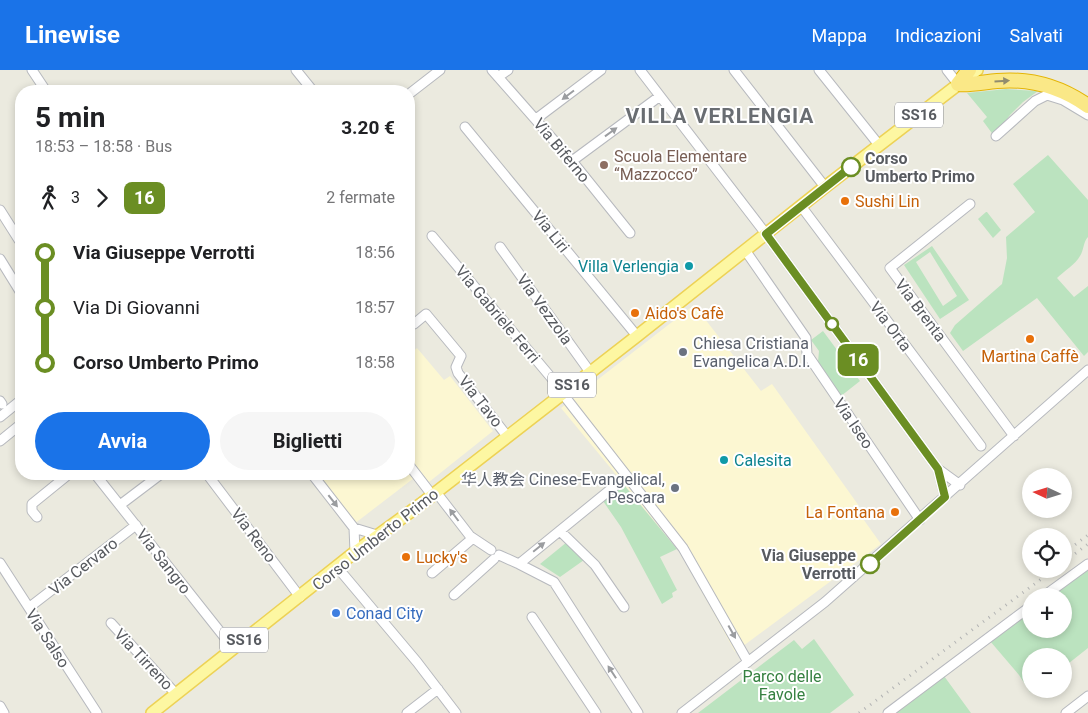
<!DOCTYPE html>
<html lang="it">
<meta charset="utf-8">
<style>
:root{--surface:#fff;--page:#f6f6f6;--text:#202124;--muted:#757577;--accent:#1a73e8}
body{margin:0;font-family:Roboto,"Noto Sans SC",sans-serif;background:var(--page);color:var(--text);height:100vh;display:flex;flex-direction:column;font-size:19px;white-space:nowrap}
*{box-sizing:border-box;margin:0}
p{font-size:16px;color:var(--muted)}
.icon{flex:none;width:28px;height:28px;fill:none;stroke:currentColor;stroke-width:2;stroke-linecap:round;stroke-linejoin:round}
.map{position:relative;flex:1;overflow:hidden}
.panel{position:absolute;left:15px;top:15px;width:400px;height:395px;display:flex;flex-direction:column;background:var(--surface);border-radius:20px;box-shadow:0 2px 8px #0003}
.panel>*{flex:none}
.badge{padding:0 10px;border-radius:8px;font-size:18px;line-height:32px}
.needle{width:32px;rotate:274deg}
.fabs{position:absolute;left:1022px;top:398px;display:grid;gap:10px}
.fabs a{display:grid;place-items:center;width:50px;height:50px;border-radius:50%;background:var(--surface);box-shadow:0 2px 8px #0003;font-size:25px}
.map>.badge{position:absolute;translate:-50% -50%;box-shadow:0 0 0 2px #fff}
.legs{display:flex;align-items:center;gap:8px;height:55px;padding:0 20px;font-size:16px}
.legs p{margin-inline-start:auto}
.summary{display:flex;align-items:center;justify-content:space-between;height:85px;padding:0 20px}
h1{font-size:28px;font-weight:700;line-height:38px}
.button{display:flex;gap:10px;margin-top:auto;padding:10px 20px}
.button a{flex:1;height:58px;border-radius:30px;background:var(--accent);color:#fff;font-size:20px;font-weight:700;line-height:58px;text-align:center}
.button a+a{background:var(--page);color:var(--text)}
ul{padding:0 20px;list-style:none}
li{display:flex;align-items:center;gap:18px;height:55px;font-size:19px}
li i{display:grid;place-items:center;width:8px;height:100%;margin:0 6px;background:currentColor}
li i::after{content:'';width:12px;height:12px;margin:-6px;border:4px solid;border-radius:50%;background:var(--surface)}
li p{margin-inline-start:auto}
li:first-child i{background:linear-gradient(#0000 50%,currentColor 0)}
li:last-child i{background:linear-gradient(currentColor 50%,#0000 0)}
header{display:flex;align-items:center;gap:30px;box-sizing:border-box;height:70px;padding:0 25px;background:var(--accent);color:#fff}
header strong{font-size:24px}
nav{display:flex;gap:28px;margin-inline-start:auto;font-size:18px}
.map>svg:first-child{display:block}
.commercial{fill:#fcf7d2}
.green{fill:#bbe3bf;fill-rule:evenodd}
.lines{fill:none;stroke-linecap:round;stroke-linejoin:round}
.minor-casing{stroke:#b7b9be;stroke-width:11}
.major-casing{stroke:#edd256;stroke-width:14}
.highway-casing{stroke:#e4b506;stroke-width:16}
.minor{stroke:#fff;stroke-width:9}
.major{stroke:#fdf7a2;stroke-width:11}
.highway{stroke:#fae887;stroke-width:14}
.rail{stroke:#b2b3b3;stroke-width:3;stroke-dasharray:1 6;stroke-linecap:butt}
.oneway{fill:#918c6e}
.oneway2{fill:#9b9da0}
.line-1-casing{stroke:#fff;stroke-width:11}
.line-1{stroke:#6b8e23;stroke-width:8}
.education-dot{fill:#8d6e63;stroke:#fff;stroke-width:2}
.stop-1-dot{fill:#fff;stroke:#6b8e23;stroke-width:2.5}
.food-dot{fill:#e8710a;stroke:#fff;stroke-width:2}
.culture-dot{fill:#0f9aa8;stroke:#fff;stroke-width:2}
.worship-dot{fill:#6b7280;stroke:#fff;stroke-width:2}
.shop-dot{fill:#3f7fe0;stroke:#fff;stroke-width:2}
.labels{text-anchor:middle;stroke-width:4;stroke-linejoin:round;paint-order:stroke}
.shield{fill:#fff;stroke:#8a8c90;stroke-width:1}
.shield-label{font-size:15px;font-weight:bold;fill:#585b60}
.street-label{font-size:16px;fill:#585b60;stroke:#fff}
.education-label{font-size:16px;fill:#785e54;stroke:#fff;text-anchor:start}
.stop-label{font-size:16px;font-weight:bold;fill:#585b60;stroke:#fff;text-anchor:start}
.food-label{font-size:16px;fill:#c56008;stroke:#fff;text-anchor:start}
.culture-label{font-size:16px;fill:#0d838f;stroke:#fff;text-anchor:end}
.worship-label{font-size:16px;fill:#5b616d;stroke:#fff;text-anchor:start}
.shop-label{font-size:16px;fill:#366cbe;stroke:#fff;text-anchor:start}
.park-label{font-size:16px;fill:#368141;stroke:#fff}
.district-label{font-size:21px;font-weight:bold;letter-spacing:1px;fill:#696d72;stroke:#fff}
</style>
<header>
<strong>Linewise</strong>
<nav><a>Mappa</a><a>Indicazioni</a><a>Salvati</a></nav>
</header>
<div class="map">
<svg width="1088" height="643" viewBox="0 0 1088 643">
<rect width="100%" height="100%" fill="#ebeadf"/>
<!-- commercial -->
<path class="commercial" d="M694,235L761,321L772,314L859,436L856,439L881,474L735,582L680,482L561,338Z
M417,278L444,310L450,306L493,361L429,412L409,387V285Z
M409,402L414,408L354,454L314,404H409Z"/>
<!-- green -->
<path class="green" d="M1006,19L1038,21L1023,32L1010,45L994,66L983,51L987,47L967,23Z
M1048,85L1088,130V167C1083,172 1084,180 1080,186C1075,195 1064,201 1057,208L1074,227L1088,216V282L1084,286L1037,228L963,281L950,263L955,255L1002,214L1007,188L1006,167L1035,142L1013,114Z
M986,142H987L1001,160L993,168L978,149Z
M932,176L969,230L940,249L904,195ZM930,182L957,226L943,236L916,192Z
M823,261L860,311L841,326L818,292L819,281L811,270Z
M624,415L677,479L660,487L677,520L672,523L673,527L662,534L621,457L603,431Z
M567,472L584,490L560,507L540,494Z
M1088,498V578L1064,597V586H1031V619H1035L1030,622L1019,605L990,571L1031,540V559H1064V526H1050Z
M814,569L854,625L830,643H698L794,570L802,579Z
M944,606L971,643H895Z"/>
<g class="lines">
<!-- minor casing -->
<g class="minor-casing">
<path id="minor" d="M32,0L46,21
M296,0L313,21
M492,0L572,91L630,163
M640,0L766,164L938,399L960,415
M734,0L825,117
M819,0L879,75
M947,0L958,14
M498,7L508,0
M409,24L440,0
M536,49L601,0
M465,57L637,266
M996,66L1035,31L1047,25L1063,30L1088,45
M572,91L660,26
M970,134L890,198L1014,366
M801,136L981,376
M0,140L19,170
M432,166L554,311L562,323L683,478L748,592
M500,177L590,302
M745,180L806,268L807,284L920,450
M0,189L21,223
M409,248L414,254L426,244L461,286L456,297L458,303L507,366
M0,331L2,334
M0,347L21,330
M0,371L21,354
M409,395L432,425
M938,399L945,427
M95,404L233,578
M207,404L300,527
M312,404L354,458L355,482
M436,422L470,466L491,480
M120,435L161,404
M37,447L32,441V434L69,404
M354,458L377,465
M560,461L595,495L624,537
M499,485L519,494L554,512L638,643
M0,493L97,643
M519,494L627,406
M337,497L417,592L456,643
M432,503L473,468
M454,525L494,489
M1044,526L1088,494
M31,536L136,455
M532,547L596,643
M111,553L176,624
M0,636L4,643
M407,643L438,619
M682,643L825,532L1088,300
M888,643L1031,536
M1066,643L1088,626"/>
</g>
<!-- major casing -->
<g class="major-casing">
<path id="major" d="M152,643L355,482L421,434L637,266L825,117L977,0"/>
</g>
<!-- highway casing -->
<g class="highway-casing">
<path id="highway" d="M958,14C972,15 984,12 997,11C1030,8 1061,17 1088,36
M958,14L969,0"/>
</g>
<!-- minor -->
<use href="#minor" class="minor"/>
<!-- major -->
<use href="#major" class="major"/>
<!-- highway -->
<use href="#highway" class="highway"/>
<!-- rail -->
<path class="rail" d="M1064,483L1088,465
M1064,492L1088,474
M859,643L1055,499"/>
</g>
<!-- one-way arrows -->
<defs><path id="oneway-solid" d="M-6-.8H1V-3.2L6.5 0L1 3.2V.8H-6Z" transform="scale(1.25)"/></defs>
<use class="oneway" href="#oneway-solid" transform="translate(1002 11) rotate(-3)"/>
<g class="oneway2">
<use href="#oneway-solid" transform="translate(568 25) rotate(143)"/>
<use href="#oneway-solid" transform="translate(611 62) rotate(-36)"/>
<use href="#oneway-solid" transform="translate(333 431) rotate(52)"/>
<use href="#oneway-solid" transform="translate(454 445) rotate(-127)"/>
<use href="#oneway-solid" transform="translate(539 477) rotate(-39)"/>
<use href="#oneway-solid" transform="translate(732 562) rotate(61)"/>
<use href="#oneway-solid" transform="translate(612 602) rotate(-123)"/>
</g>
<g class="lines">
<!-- line-1 casing -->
<g class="line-1-casing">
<path id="line-1" d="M851,97L766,164L938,399L945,427L870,494"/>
</g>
<!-- line-1 -->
<use href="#line-1" class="line-1"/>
</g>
<!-- markers -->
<circle class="education-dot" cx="604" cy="95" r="5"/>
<g class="stop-1-dot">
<circle cx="851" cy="97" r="9"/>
<circle cx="832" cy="254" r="6"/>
<circle cx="870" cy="494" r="9"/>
</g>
<g class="food-dot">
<circle cx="845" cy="131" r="5"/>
<circle cx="635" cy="243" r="5"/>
<circle cx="1030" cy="269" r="5"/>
<circle cx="895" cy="442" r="5"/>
<circle cx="406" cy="487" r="5"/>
</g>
<g class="culture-dot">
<circle cx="689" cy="196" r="5"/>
<circle cx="724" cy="390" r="5"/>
</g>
<g class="worship-dot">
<circle cx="683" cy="282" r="5"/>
<circle cx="675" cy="418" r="5"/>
</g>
<circle class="shop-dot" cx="336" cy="543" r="5"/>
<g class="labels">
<!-- shield labels -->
<g class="shield">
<rect x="895" y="32.5" width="48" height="25" rx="4"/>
<rect x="548" y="302.5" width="48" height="25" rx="4"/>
<rect x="220" y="557.5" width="48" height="25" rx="4"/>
</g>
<g class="shield-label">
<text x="919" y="50">SS16</text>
<text x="572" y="320">SS16</text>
<text x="244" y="575">SS16</text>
</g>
<!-- street labels -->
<g class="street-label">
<text transform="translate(562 80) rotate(50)" y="6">Via Biferno</text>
<text transform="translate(551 161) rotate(51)" y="6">Via Liri</text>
<text transform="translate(545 239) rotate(54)" y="6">Via Vezzola</text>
<text transform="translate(921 240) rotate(53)" y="6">Via Brenta</text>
<text transform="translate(498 244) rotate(50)" y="6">Via Gabriele Ferri</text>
<text transform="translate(891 256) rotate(53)" y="6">Via Orta</text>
<text transform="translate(481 331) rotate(52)" y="6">Via Tavo</text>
<text transform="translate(854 353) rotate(56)" y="6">Via Iseo</text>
<text transform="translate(254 465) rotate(53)" y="6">Via Reno</text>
<text transform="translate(375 469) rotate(-38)" y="6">Corso Umberto Primo</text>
<text transform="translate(164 491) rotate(52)" y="6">Via Sangro</text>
<text transform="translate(83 496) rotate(-38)" y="6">Via Cervaro</text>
<text transform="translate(48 568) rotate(57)" y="6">Via Salso</text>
<text transform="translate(144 589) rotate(47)" y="6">Via Tirreno</text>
</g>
<!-- education labels -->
<g class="education-label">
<text x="614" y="92">Scuola Elementare<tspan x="614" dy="18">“Mazzocco”</tspan></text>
</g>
<!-- stop labels -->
<g class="stop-label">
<text x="865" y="94">Corso<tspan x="865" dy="18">Umberto Primo</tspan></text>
<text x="856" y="491" text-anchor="end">Via Giuseppe<tspan x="856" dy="18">Verrotti</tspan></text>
</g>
<!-- food labels -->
<g class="food-label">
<text x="855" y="137">Sushi Lin</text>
<text x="645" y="249">Aido's Cafè</text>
<text x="1030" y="292" text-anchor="middle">Martina Caffè</text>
<text x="885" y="448" text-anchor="end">La Fontana</text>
<text x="416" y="493">Lucky's</text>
</g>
<!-- culture labels -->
<g class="culture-label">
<text x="679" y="202">Villa Verlengia</text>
<text x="734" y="396" text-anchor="start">Calesita</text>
</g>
<!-- worship labels -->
<g class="worship-label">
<text x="693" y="279">Chiesa Cristiana<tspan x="693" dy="18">Evangelica A.D.I.</tspan></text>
<text x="665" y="415" text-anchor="end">华人教会 Cinese-Evangelical,<tspan x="665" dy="18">Pescara</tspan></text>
</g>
<!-- shop labels -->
<g class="shop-label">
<text x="346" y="549">Conad City</text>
</g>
<!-- park labels -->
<g class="park-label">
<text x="782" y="612">Parco delle<tspan x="782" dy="18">Favole</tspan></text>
</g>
<!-- district labels -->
<g class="district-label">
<text x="720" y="53">VILLA VERLENGIA</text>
</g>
</g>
</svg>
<div class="fabs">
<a><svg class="needle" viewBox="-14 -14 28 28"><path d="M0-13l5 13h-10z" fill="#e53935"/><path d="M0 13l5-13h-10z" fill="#757577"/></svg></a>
<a><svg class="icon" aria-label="locate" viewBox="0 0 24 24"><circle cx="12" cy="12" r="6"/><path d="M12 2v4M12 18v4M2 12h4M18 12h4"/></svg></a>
<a>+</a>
<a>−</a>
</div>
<b class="badge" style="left:858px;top:290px;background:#6b8e23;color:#fff">16</b>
<section class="panel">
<div class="summary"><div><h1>5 min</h1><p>18:53 – 18:58 · Bus</p></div><b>3.20 €</b></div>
<div class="legs"><svg class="icon" aria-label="walk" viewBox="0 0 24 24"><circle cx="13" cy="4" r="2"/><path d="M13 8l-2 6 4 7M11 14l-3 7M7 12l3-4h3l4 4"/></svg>3<svg class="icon" aria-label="forward" viewBox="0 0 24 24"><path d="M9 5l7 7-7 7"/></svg><b class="badge" style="background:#6b8e23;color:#fff">16</b><p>2 fermate</p></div>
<ul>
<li><i style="color:#6b8e23"></i><b>Via Giuseppe Verrotti</b><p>18:56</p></li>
<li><i style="color:#6b8e23"></i><span>Via Di Giovanni</span><p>18:57</p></li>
<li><i style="color:#6b8e23"></i><b>Corso Umberto Primo</b><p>18:58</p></li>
</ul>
<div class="button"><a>Avvia</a><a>Biglietti</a></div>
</section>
</div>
